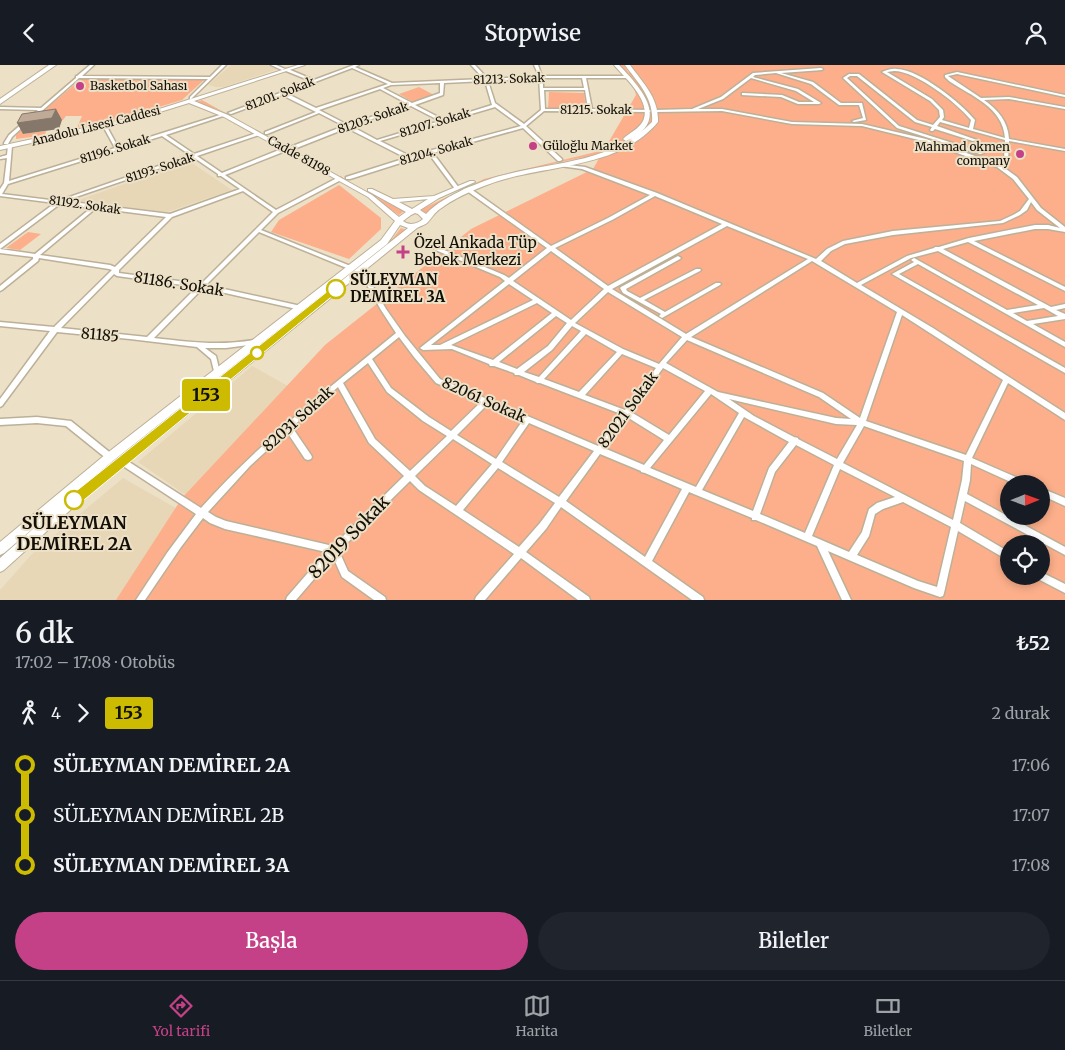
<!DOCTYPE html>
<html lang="tr">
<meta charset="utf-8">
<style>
:root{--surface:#171b24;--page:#20242c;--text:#f1f3f6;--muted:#9ea1a6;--line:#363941;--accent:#c44187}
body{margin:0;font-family:Merriweather,serif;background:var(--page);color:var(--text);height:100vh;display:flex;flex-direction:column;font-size:19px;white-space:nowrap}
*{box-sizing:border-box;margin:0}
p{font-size:16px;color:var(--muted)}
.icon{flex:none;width:28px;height:28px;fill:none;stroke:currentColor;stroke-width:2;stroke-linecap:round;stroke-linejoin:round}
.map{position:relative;height:535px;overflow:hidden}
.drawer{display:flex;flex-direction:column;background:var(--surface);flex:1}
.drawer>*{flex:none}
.badge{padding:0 10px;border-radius:4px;font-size:18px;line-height:32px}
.needle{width:32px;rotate:89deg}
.buttons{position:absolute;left:1000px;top:410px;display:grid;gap:10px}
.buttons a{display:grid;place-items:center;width:50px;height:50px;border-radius:50%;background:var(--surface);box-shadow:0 2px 8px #0003;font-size:25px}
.map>.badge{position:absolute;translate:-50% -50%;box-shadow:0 0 0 2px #fff}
.legs{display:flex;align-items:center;gap:8px;height:55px;padding:0 15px;font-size:16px}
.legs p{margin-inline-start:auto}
.overview{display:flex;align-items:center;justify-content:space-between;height:85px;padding:0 15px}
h1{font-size:28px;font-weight:600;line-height:38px}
.cta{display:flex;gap:10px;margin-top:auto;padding:10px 15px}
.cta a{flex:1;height:58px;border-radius:30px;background:var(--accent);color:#fff;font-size:20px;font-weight:600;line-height:58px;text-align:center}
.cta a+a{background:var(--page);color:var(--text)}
ul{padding:0 15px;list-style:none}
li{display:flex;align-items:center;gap:18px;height:50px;font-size:19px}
li i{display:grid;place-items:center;width:8px;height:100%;margin:0 6px;background:currentColor}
li i::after{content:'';width:12px;height:12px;margin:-6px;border:4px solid;border-radius:50%;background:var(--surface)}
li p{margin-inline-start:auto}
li:first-child i{background:linear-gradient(#0000 50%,currentColor 0)}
li:last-child i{background:linear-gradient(currentColor 50%,#0000 0)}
header{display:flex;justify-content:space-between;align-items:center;height:65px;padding:0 15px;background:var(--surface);font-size:22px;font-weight:600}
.dock{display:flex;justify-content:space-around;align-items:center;height:70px;border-top:1px solid var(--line);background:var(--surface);font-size:14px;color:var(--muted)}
.dock a{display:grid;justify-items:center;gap:2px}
.dock .on{color:var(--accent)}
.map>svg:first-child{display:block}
.built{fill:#e7d7b7}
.green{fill:#fcaf8a;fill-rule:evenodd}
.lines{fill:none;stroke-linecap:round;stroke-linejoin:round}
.minor-casing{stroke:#bcb098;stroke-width:3}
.secondary-casing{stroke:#bcb098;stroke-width:2}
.primary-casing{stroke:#bcb098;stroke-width:2}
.minor{fill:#fff;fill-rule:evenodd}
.secondary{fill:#fff;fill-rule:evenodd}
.primary{fill:#fff;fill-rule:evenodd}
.shaded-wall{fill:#85776a}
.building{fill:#beaa97;stroke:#85776a}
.line-1{fill:#cb0;stroke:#fff}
.poi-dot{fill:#c44187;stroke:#ece0c7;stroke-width:2}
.stop-1-dot{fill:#fff;stroke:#cb0;stroke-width:2.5}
.labels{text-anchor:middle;stroke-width:4;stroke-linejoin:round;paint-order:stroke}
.far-street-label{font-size:12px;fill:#130f07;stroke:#ece0c7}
.far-poi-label{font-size:12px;fill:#130f07;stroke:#ece0c7;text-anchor:start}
.poi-label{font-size:15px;fill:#130f07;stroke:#ece0c7;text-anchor:start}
.stop-label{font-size:15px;font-weight:bold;fill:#130f07;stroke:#ece0c7;text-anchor:start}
.street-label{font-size:15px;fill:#130f07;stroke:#ece0c7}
.near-stop-label{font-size:18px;font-weight:bold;fill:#130f07;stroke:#ece0c7}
.near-street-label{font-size:18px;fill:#130f07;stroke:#ece0c7}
</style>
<header><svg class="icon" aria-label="back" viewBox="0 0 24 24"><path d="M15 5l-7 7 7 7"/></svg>Stopwise<svg class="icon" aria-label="person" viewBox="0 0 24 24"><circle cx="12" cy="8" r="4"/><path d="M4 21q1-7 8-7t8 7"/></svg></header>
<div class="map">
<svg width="1065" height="535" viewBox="0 0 1065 535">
<rect width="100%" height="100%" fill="#ece0c7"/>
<!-- built -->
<path class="built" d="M231,0H268L278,4L224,22H216L208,20Z
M189,96L232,125L167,147L76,136Z
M252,301L315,336L203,442L138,397Z
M123,413L190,451L133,535H0V525L32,489Z"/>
<!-- green -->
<path class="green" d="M619,0H624L629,8L628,0H1065V535H116L182,433L325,280L471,164L593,104L602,88C542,102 477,111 426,148L420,145L484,114L604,85L636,30L631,13ZM1009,419H1041V451H1009ZM1009,479H1041V511H1009Z
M81,14H205L182,35L129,51L77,63L82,51H66L63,55L27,60L23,69L46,66L45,70L16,74V70L21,65Z
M419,22L434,30L413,37L399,29Z
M549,27L584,28L586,44H548Z
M202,35L378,133L404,146L399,150L361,124L219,45L197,37Z
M339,120L381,153V164L349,194L271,167L279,155Z
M401,163L406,165L85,420L0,493V490L83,418L393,173Z
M28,167L41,169L20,185L6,183Z"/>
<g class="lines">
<!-- minor casing -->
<g class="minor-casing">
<path id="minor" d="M90,0H94L82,11L210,12L222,0H226L191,34H190V32L208,14L79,13L34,53L31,52L38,45L0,44V42L41,43L76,13V11H77Z
M271,0H276L285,4L282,5Z
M354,0H359L355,2L392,18L484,14L471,0H475L488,14L539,11L534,0H538L542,11H627L629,12L628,13H586L592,44L649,45L651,46L649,47L544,46L526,61L562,94V95L560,96H558L523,63L433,88L459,123L457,124H455L429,89L350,114H346V112L406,93L347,63L294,84H290V82L344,61L319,48L267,69H265V67L316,47L282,30L231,49L228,48L311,16L286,6V4H288L314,15ZM352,3L388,19L316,43L286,28ZM539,13L541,45L524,59L495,38L488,16ZM543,13H582L584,23H543ZM485,16L492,40L444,55L415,40L443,30L444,18ZM440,18V28L412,38L383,23L391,20ZM380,24L408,39L348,60L319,45ZM544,25H585L588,44H545ZM411,41L440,56L377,75L351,61ZM495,42L521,61L410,91L380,76Z
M821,3L823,4L822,5L781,8L813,17L841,38H862L866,55L854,57L852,56L863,53L859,40H839L811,19L776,8L755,10L753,12L798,24L821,38L819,39H798L781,32L742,30V28H743L782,30L799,37H814L796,26L751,13L723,34L698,44H722L792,57L862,59L926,74L998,99L1004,95L1005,75L940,57L937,61L977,75L973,76L935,64L933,66H931L930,65L932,62L915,57L857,11H850L847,13L899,61L984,88L980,89L897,63L843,13L849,9H859L917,55L933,60L940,52L939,45L930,36L882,7C887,5 892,3 897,4C920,5 961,38 975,55L973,64L1005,73C1003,42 971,31 949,16L945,12V10L957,7L1065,30V32L957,9L948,11L981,33L1009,32L1065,42V44L1009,34L984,35C998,45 1008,56 1009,74L1065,84V86L1009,76L1008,96L1002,101L1017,112L1041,143L1065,162V167L1048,164H1035L974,176L1065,222V226L968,177L943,184L1051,242L1065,239V243L1056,245L1065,249V254L1033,259L1065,277V282L918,199L899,209L1065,303V308L892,209L914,197L911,195L914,193L1007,245L1038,240L938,186L911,193L861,220L933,263L1065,348V355L1008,318L972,393L1027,417L1028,419H1015L971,399L970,415L967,429L1065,482V490L965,436L960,458L1009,487V496L958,466L944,528L943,531L940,532L914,523L828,486L851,535H842L817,481L756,455H752V453L689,427L652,496L703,532L704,535H692L561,442L546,464L526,487L589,532L590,535H578L521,493L485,535H475L476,532L514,489L419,425L410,416L339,486L348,506L385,532L386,535H374L342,512L333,492L296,535H286L287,532L326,487L225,464L210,458L203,453L181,482L145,535H136L167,488L196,449L120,399L119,397L120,395L123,394L126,395L201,443C260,377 329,323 396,268L381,245L367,220L356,208L355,207L356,206H360L364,209L371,218L386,244L405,271L440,314L598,381L621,349L540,318H537L536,317L519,310H515L514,308L494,301H490L489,299L452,284L423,285L420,283L505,216L500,212L433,184L432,183L433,182H437L504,210L509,213L547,183L467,126V124H471L551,181L608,153L650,130L582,104L560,101L558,100L560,99L585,102L657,128L816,194L827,184L843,176L893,166L1000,156L1013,150L1020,146L1029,134L1013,114L997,102L923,76L862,61L792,59L722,46L656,47L654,46L656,45L692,44L721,32L753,8ZM894,6C916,6 957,38 971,55L969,63L942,55L944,52L943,45L932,34L887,7ZM655,131L722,159L608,221L555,183L612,155ZM1031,137L1037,145L1060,163L1048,160H1035L969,173L939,182H935L934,183L907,191L857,218L821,196L831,186L845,179L893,170L1003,158L1020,150L1027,145ZM727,161L808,194L686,269L612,224ZM551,186L604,224L571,255L513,216ZM812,196L897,247L860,353L823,328L691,272ZM509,219L533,235L440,280H431ZM608,227L682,272L659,299L623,284L575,258ZM537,238L552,248L493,295L451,280ZM1044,243L1058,251L1027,256L1013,248ZM902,250L1003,315L966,390L866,356ZM556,251L567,258L548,281L517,304L499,297ZM572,261L581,266L539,312L524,307L552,285ZM586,269L617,287L579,327L544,314ZM399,272L414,292L436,318L481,337L451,366L429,352L391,323L372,294ZM687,275L819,332L851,354L836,353L718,327L666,298ZM622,289L656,303L625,345L585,330ZM368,298L387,327L423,356L447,371L410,406L375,374L343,318ZM663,303L705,326L669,370L631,347ZM338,322L369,378L404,411L333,481L226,456L216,452L208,447L250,401L287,367L305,394L308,395L311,394L312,392L311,390L292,362ZM711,329L739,348L696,422L650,403ZM729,334L836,359L857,360L837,394L798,374V373L794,372L754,351ZM487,340L523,355L496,394L457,370ZM627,352L664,375L644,400L604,383ZM744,352L789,377L769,403L753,446L702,425ZM529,358L594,386L559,432L502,397ZM864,361L964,396L962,415L953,455L843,398ZM453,374L492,399L456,441L425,421L415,411ZM796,380L834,400L805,468L760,449L775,407ZM600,389L641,406V407L645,408L682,424L645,492L566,436ZM498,403L555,438L540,458L519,482L463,445ZM840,404L895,432L877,438L869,444L862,467L849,487L812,471ZM903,437L951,462L937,522L918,516L857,490L869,471L875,449L883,444Z
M223,49L226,50L166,70L194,89L257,68H259V70L197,91L222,108L284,83H288V85L225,110L276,145L337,113H341V115L278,148L261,165L353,202L354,203L353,204H349L259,167L206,220L301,241L303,242L304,243L303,244L301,245L203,223L154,273C190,277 218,281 254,275H256L257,277L256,279L226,283H205L216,291L220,308L219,310H215L211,294L197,282L130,274L57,267L2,341L0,342V334L50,266L0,261V257L54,262L112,205L109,204L39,193L38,196L2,225L0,226V221L33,194V192L0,188V184L35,189L91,143L60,139L0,184V179L55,138L0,131V124L4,118L7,93L0,94V92L7,90L8,80L12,81L9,116L115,83L103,61L104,60H106L118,82ZM162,71L190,90L58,136L2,129L8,119ZM193,92L218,109V111H221L240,124L170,149L64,136ZM243,126L273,147L201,219L119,208V205L172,152ZM96,143L166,152L115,202L110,200L40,190ZM114,209L117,211L197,222L147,272L61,263Z
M24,57L27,58L12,72L8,79H4V78L9,70Z
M678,191L681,193L680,194L626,224L627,226L640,233L696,204H700L701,205L700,206L644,235L665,247L716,218H720L721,219L720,220L662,253L659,251L661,249L623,228L620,223L621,222Z
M37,352L71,356L113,390L114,392L113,394L110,395L107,394L66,361L37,358L0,360V354Z
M1041,423L1065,433V441L1041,430Z
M1041,507L1065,519V528L1038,514L1037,511H1041Z"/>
</g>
<!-- secondary casing -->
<g class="secondary-casing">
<path id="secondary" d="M298,0H305L194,36L228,50L372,130L399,152L406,147L368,126V124H372L393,134L434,131L470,116H474L475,117L439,133L420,145L426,149C436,138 451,131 464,124C477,119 490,113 504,110C556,96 612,98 652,57C654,33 638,18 625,0H630C643,18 659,33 658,57C616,107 541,98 484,121C469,127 453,134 440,144C434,148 432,153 427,158C425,160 420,161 417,163L78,438L4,505L0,507V493L50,449L4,488L0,490V477L106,389L381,175L395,156L368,132L224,52L189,38L134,55L0,85V81L131,53ZM428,134L412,144L399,137ZM415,148L418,149L423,154C418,159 409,161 403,156L411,150ZM400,160L408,163L82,422L114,395L387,179Z
M614,0H619C641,23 672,56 626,76L623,74C629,68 639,64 643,56C652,36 625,13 614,0Z"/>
</g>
<!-- primary casing -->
<g class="primary-casing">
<path id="primary" d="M49,0H56L0,39V34Z"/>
</g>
<!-- minor -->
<use href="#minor" class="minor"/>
<!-- secondary -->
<use href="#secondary" class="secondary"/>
<!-- primary -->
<use href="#primary" class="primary"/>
</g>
<!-- shaded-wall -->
<path class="shaded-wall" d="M56,44L62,55L59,64L23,69L17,58Z"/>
<!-- building -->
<path class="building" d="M56,44L52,53L17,58L22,49Z"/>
<!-- line-1 -->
<path class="line-1" d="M333,222L341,224L79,439H70L68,435L70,431Z"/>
<!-- markers -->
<g class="poi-dot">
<circle cx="80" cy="21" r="5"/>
<circle cx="533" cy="81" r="5"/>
<circle cx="1020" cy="89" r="5"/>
<path d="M400.5 179.5h5v5h5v5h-5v5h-5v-5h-5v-5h5z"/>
</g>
<g class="stop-1-dot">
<circle cx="336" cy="224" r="9"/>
<circle cx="257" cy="288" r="6"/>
<circle cx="74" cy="435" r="9"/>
</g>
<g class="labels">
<!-- far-street labels -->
<g class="far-street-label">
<text transform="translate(509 14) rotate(-2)" y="4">81213. Sokak</text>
<text transform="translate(280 29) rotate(-21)" y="4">81201. Sokak</text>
<text x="596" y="49">81215. Sokak</text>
<text transform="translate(373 53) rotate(-19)" y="4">81203. Sokak</text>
<text transform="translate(435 58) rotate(-17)" y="4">81207. Sokak</text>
<text transform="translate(96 61) rotate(-14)" y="4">Anadolu Lisesi Caddesi</text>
<text transform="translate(115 84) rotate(-17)" y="4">81196. Sokak</text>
<text transform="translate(436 86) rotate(-16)" y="4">81204. Sokak</text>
<text transform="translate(299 91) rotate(29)" y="4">Cadde 81198</text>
<text transform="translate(160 103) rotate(-18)" y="4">81193. Sokak</text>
<text transform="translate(85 140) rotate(8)" y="4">81192. Sokak</text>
</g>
<!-- far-poi labels -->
<g class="far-poi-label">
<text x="90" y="25">Basketbol Sahası</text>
<text x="543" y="85">Güloğlu Market</text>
<text x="1010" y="86" text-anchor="end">Mahmad okmen<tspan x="1010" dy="14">company</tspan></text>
</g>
<!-- poi labels -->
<g class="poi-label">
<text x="414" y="183">Özel Ankada Tüp<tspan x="414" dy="17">Bebek Merkezi</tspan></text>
</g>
<!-- stop labels -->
<g class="stop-label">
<text x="350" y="220">SÜLEYMAN<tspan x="350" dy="17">DEMİREL 3A</tspan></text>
</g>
<!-- street labels -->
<g class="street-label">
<text transform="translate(179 219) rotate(9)" y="5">81186. Sokak</text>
<text transform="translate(100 270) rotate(5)" y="5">81185</text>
<text transform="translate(484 335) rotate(24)" y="5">82061 Sokak</text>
<text transform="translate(628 345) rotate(-54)" y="5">82021 Sokak</text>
<text transform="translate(298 354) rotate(-42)" y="5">82031 Sokak</text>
</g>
<!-- near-stop labels -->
<g class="near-stop-label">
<text x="74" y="464">SÜLEYMAN<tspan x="74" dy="21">DEMİREL 2A</tspan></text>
</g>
<!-- near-street labels -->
<g class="near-street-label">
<text transform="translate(349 472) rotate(-46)" y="6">82019 Sokak</text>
</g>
</g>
</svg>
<div class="buttons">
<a><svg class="needle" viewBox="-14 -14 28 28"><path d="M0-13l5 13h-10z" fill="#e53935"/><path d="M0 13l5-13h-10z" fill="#9ea1a6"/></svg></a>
<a><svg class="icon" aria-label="locate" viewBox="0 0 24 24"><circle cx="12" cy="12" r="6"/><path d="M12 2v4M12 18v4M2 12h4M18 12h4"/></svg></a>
</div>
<b class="badge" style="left:206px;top:330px;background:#cb0;color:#111">153</b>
</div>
<section class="drawer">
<div class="overview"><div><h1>6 dk</h1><p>17:02 – 17:08 · Otobüs</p></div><b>₺52</b></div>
<div class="legs"><svg class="icon" aria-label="walk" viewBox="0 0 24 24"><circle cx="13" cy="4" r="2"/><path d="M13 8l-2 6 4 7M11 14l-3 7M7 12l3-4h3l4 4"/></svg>4<svg class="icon" aria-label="forward" viewBox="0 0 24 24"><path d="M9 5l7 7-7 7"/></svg><b class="badge" style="background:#cb0;color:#111">153</b><p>2 durak</p></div>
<ul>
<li><i style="color:#cb0"></i><b>SÜLEYMAN DEMİREL 2A</b><p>17:06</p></li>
<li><i style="color:#cb0"></i><span>SÜLEYMAN DEMİREL 2B</span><p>17:07</p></li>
<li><i style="color:#cb0"></i><b>SÜLEYMAN DEMİREL 3A</b><p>17:08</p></li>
</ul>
<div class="cta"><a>Başla</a><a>Biletler</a></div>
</section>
<nav class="dock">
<a class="on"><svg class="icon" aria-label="directions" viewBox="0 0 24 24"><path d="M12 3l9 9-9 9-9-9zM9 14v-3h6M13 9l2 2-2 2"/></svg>Yol tarifi</a>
<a><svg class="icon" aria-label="map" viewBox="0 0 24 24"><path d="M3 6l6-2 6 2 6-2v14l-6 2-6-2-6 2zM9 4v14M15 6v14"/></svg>Harita</a>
<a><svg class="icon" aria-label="tickets" viewBox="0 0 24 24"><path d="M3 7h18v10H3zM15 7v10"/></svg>Biletler</a>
</nav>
